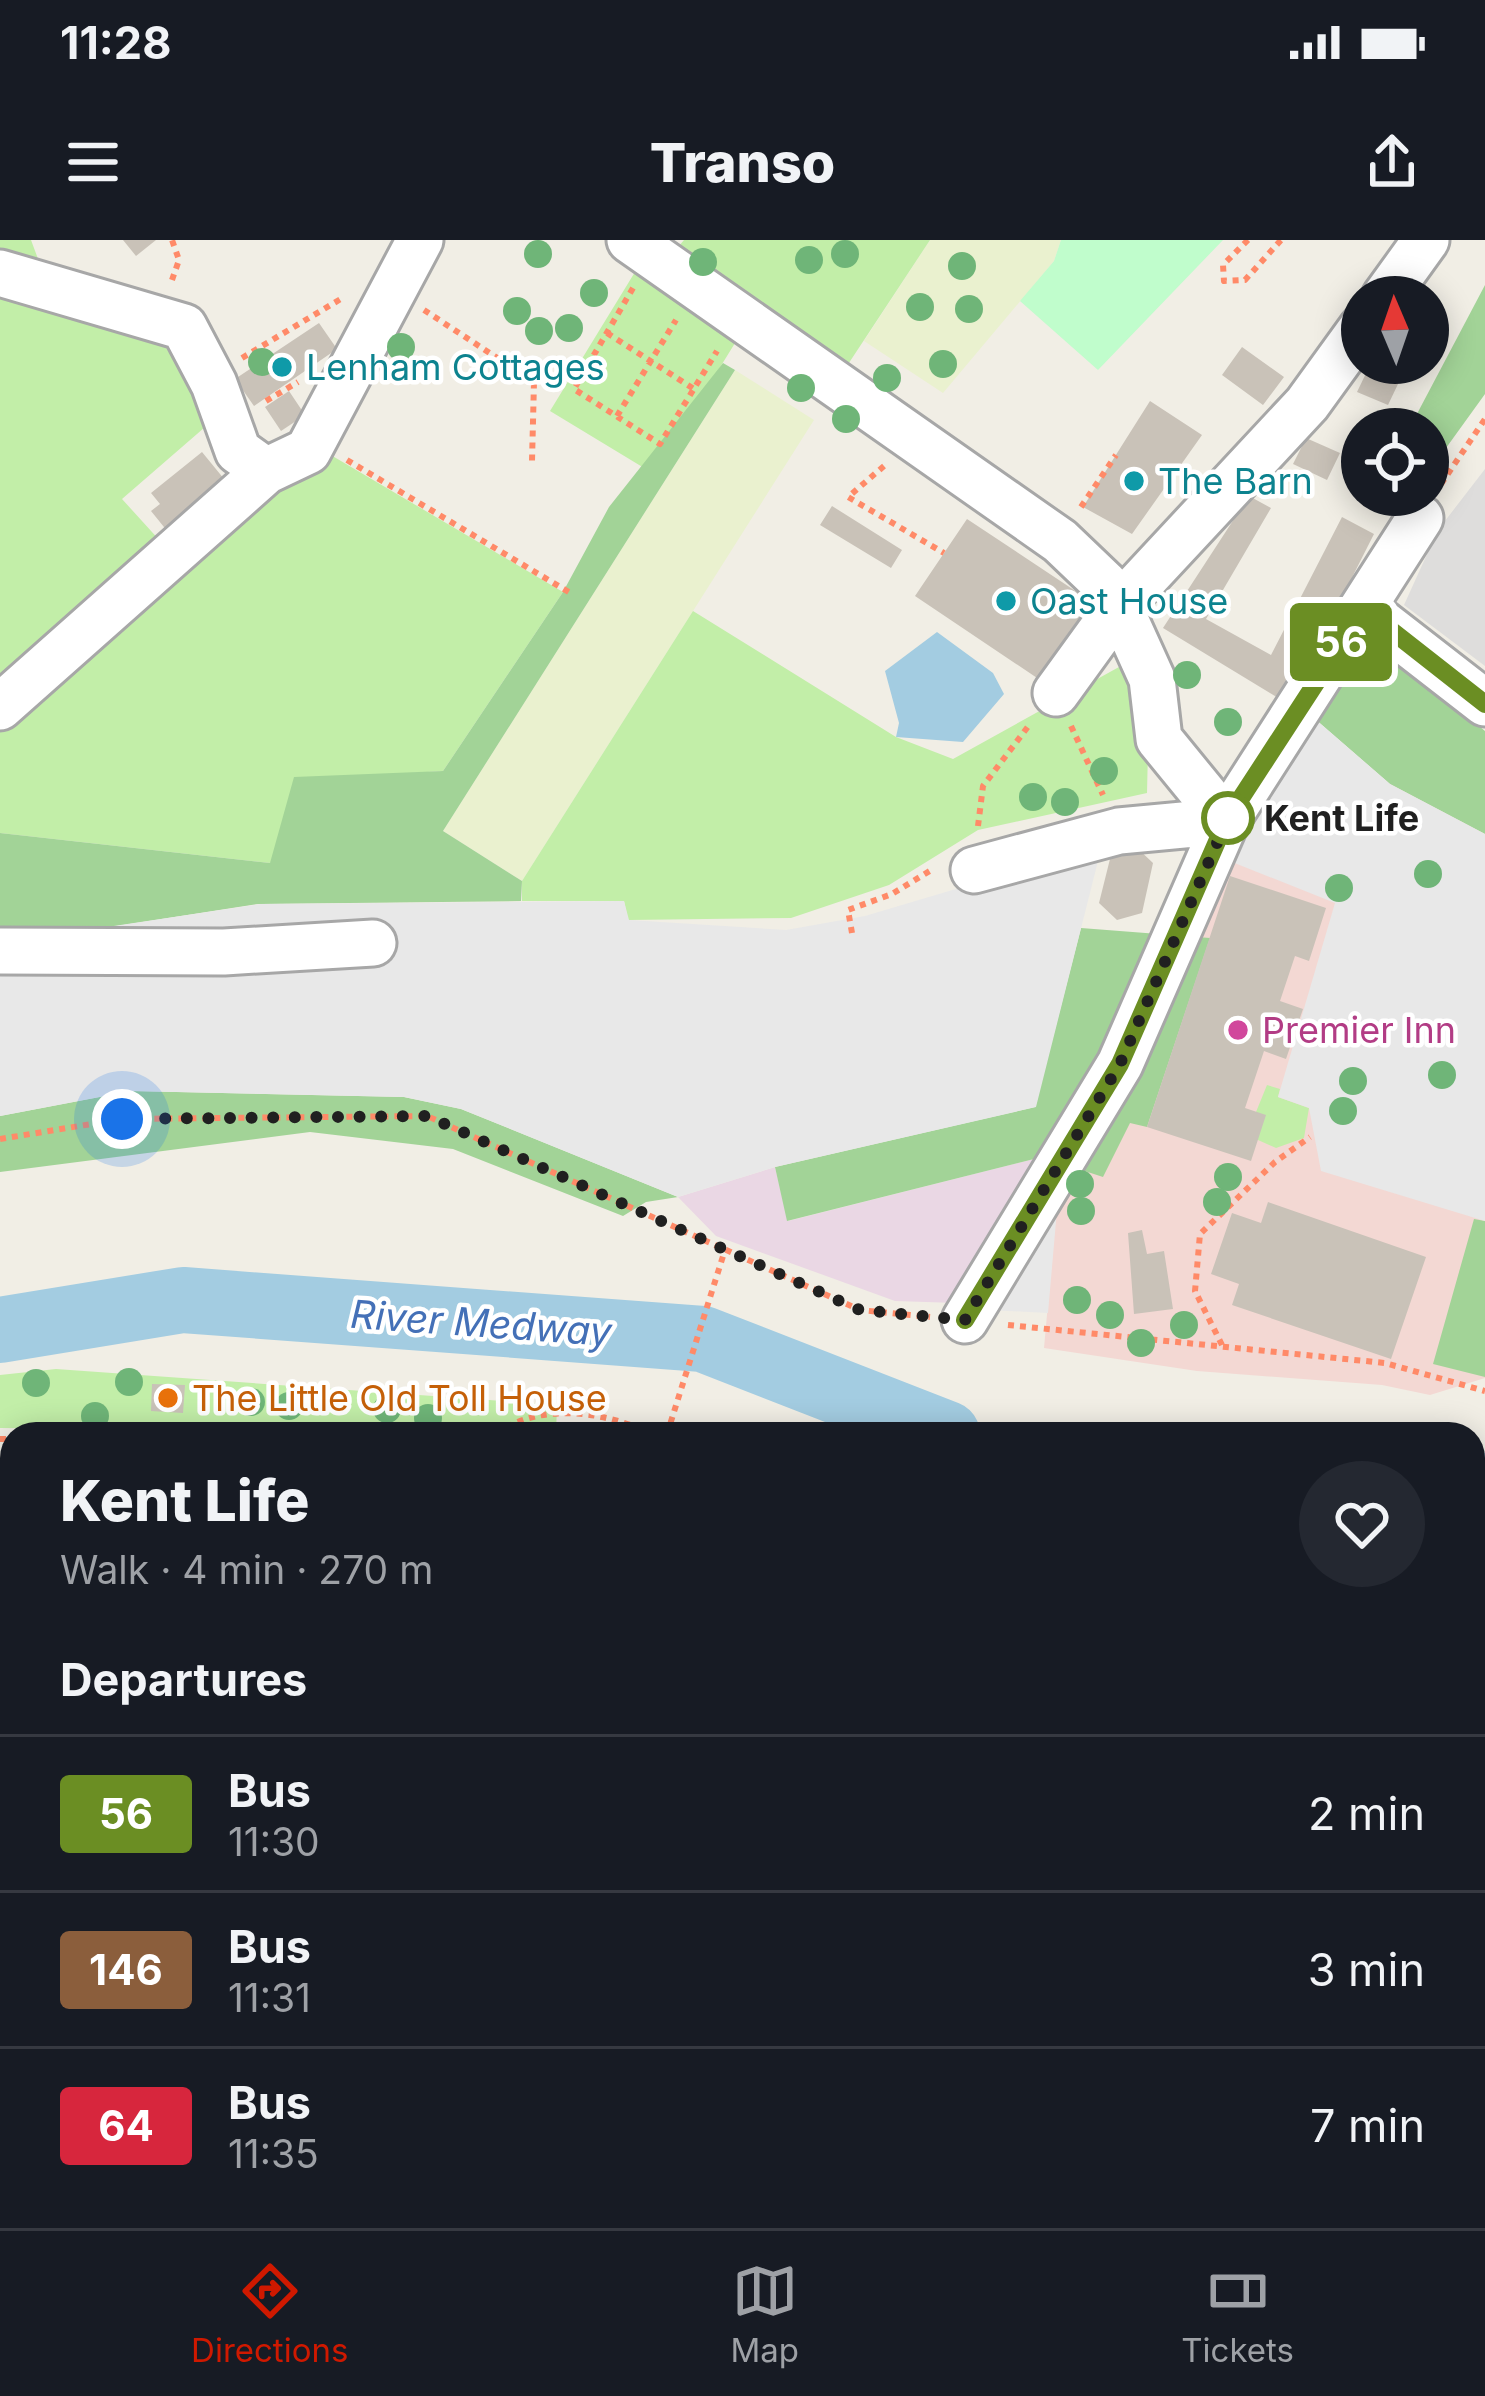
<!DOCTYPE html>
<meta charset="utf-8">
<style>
:root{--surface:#171b24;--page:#242831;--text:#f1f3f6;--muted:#9ea1a6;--line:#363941;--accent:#cf1900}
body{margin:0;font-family:Inter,sans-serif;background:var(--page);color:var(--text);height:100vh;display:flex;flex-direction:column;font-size:45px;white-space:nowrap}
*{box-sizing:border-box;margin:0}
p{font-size:39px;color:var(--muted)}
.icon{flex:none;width:66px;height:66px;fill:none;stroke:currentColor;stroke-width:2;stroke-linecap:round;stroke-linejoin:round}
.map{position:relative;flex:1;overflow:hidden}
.details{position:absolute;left:0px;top:1182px;width:1485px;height:807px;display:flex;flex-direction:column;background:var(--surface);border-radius:36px 36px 0 0;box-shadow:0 6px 30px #0003}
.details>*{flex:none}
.badge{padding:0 24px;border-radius:9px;font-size:42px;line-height:78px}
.needle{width:78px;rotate:358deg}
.fabs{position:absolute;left:1341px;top:36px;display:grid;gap:24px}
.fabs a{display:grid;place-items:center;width:108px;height:108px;border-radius:50%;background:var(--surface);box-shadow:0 6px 30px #0003;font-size:60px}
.you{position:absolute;width:60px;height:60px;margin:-30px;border:9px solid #fff;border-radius:50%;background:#1a73e8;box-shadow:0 0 0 18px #1a73e833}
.map>.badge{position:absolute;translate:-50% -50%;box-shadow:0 0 0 6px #fff}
h2{padding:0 60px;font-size:45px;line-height:108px}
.round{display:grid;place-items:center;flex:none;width:126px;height:126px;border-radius:63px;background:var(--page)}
.headline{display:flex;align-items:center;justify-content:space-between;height:204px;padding:0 60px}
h1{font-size:57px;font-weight:800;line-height:90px}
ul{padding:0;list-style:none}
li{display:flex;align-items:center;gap:36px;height:156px;padding:0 60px;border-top:3px solid var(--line)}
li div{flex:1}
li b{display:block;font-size:45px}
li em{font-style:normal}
li .badge{min-width:132px;font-weight:700;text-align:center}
.status{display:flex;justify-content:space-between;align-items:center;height:84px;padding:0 60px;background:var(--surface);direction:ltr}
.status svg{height:33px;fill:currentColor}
header{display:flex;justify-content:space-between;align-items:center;height:156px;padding:0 60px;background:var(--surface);font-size:54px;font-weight:800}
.tab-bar{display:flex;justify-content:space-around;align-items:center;height:168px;border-top:3px solid var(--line);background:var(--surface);font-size:33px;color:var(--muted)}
.tab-bar a{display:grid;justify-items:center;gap:6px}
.tab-bar .current{color:var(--accent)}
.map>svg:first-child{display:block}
.residential{fill:#dedddc}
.commercial{fill:#f3d8d3}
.industrial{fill:#ead7e4}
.farmland{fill:#eaf1cf}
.grass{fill:#c2eea8}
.forest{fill:#a2d397}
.park{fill:#c0fdcc}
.parking{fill:#e8e8e8}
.water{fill:#a3cce1}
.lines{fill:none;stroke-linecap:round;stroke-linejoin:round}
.canal{stroke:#a3cce1;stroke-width:39}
.river{stroke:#a3cce1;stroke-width:66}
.building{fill:#c9c2b8}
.minor-casing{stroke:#a7a7a7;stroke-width:51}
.path{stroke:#ff8a68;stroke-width:6;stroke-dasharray:6 6;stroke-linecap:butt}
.minor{stroke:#fff;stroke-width:45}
.tree{fill:#6fb578}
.line-casing{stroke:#fff;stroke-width:27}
.line{stroke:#6b8e23;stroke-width:18}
.walk{stroke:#202020;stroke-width:12;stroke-dasharray:0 21.6}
.culture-dot{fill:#0f9aa8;stroke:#fff;stroke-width:4.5}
.stop-dot{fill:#fff;stroke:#6b8e23;stroke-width:6}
.hotel-dot{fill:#d1479c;stroke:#fff;stroke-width:4.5}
.food-dot{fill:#e8710a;stroke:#fff;stroke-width:4.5}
.labels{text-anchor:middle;stroke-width:9;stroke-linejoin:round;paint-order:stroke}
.culture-label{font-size:36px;fill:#0d838f;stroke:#fff;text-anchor:start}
.stop-label{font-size:36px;font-weight:bold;fill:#202020;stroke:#fff;text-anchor:start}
.hotel-label{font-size:36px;fill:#b23c85;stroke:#fff;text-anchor:start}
.food-label{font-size:36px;fill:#c56008;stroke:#fff;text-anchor:start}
.water-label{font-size:39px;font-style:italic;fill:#4470b7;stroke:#fff}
</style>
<div class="status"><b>11:28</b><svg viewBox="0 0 49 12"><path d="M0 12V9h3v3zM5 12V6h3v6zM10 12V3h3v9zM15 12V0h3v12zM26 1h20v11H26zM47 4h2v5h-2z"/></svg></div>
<header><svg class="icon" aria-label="menu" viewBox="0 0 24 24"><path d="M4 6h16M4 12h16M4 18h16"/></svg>Transo<svg class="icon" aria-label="share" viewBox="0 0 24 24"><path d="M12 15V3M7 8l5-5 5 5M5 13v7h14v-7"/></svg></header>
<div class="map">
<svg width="1485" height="1988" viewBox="0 0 1485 1988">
<rect width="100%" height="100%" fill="#f1eee5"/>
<!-- residential -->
<path class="residential" d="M1485,229V426L1404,365L1438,290Z
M0,1311L12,1312V1439L0,1440Z"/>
<!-- commercial -->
<path class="commercial" d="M1390,544L1485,594V1138L1430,1155L1382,1145L1197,1131L1044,1108L1059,942L1222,618Z"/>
<!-- industrial -->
<path class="industrial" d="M1042,917L957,1063L895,1061L716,996L678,957L775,927L788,981Z"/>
<!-- farmland -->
<path class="farmland" d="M930,0H1061L1054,21L943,153L864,101Z
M735,130L814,180L522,641L443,591Z"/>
<!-- grass -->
<path class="grass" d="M0,0H31L44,35L173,104L212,181L122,259L162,303L0,446Z
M684,0H930L839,138L664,24Z
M635,32L740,95L654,234L550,171Z
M324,211L563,352L443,531L381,535L270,623L0,593V476Z
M693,371L896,497L953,519L1128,422L1149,467L1147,553L978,590L889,645L791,678L628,680L624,661H522V641Z
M1267,845L1280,849L1278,857L1309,868L1304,898L1276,908L1258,900L1256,872Z
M56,1129L557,1165L556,1194L0,1188V1135Z
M1473,1432L1485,1438V1813L1473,1807Z
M1473,1866L1485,1871V1988H1045L1037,1977H1473Z"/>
<!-- forest -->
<path class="forest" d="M1485,45V154L1428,233V189H1409Z
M723,123L735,130L443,591L522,641L521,661L258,664L27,700L0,699V593L270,623L294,537L443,531L563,352L609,267Z
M1353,408L1407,428L1485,491V594L1390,544L1307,472Z
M1081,688L1210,698L1147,887L1130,883L1103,937L1042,917L787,981L775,927L1035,867Z
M131,851L404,857L461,869L678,957L646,962L623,976L453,909L310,892L0,932V876Z
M1474,979L1485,981V1137L1433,1124Z
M0,1527L12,1528V1977H1037L1045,1988H0Z"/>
<!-- park -->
<path class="park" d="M1061,0H1223L1098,130L1020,61L1054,21Z"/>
<!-- parking -->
<path class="parking" d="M1307,472L1390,544L1485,594V981L1321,931L1309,868L1278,857L1335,663L1222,618Z
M1100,613L1036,867L775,927L678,957L461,869L404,857L131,851L0,876V703L261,664L624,661L629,680L786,690L865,676L1057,619Z
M1061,924L1048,1073L972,1069Z"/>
<!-- water -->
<path class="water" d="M937,392L993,433L1004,454L963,502L896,497L899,483L885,431Z"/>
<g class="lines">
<!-- canal -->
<path class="canal" d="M0,1243H12"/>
<!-- river -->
<path class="river" d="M0,1090L183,1060L703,1099L947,1194
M1473,1244L1485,1247"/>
</g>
<!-- building -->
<path class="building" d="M123,0H156L136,16Z
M319,83L337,109L254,166L235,139Z
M1242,107L1284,137L1263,165L1222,135Z
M1371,123H1408L1388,165L1357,152Z
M289,151L305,175L281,191L265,167Z
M1150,161L1202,195L1132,294L1083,267Z
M1306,198L1340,213L1327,240L1293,224Z
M202,212L229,245L168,292L151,271L160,264L151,253Z
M1249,256L1271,268L1206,379L1271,415L1342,277L1374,294L1288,464L1163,388Z
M832,266L902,310L891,328L820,285Z
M967,279L1098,366L1046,444L915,356Z
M1135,606L1153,623L1142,673L1117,680L1099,663L1112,611Z
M1230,636L1326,668L1309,721L1295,716L1280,761L1303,769L1286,819L1264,811L1245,868L1266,875L1251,921L1147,887Z
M1268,962L1426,1017L1391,1119L1232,1065L1239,1044L1211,1034L1232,973L1261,983Z
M1142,990L1147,1014L1164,1011L1173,1069L1134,1074L1128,993Z
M152,1144L185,1145L183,1173L151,1171Z"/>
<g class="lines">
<!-- minor casing -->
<g class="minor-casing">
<path id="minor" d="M630,0L1060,301L1105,344L1119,366L1056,453
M0,33L184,87L214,144L238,211L266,231L308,211L420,0
M1385,57L1426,0
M1364,369L1485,463
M0,467L266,231
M1226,581L1159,499L1152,439L1119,366L1307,164L1362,88
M974,630L1119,591L1226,581
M0,711L224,712L373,703
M965,1080L1120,824L1226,581L1420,278
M0,1299L12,1300
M0,1490L12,1491
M1473,1835L1485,1841
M151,1988L156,1977
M925,1988L927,1977"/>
</g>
<!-- path -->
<path class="path" d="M1248,0L1223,25L1224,41L1245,40L1281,0
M172,40L179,20L172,0
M633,48L574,149L660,204L717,111
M424,70L534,142L532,221
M607,93L694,149
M242,118L344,57
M266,161L298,142
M617,176L676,80
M347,220L572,354
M884,226L848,257L944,313
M1441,244L1485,179
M1081,267L1116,215
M1071,486L1103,555
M978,586L983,546L1030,484
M852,693L848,670L892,654L933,629
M0,899L122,879L427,876L860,1070L930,1077
M1008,1085L1385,1123L1485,1151
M1222,1105L1195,1051L1200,994L1275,922L1310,897
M497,1194C538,1162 606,1171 651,1194
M667,1194L724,1013
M0,1199H12"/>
<!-- minor -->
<use href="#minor" class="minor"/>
</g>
<!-- trees -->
<g class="tree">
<circle cx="538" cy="14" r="14"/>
<circle cx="845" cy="14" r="14"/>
<circle cx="809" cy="20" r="14"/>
<circle cx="703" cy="22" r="14"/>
<circle cx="962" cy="26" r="14"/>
<circle cx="594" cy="53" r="14"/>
<circle cx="920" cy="67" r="14"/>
<circle cx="969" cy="69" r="14"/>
<circle cx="517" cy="71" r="14"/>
<circle cx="569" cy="88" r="14"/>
<circle cx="539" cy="91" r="14"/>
<circle cx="401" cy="107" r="14"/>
<circle cx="262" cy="122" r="14"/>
<circle cx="943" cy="124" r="14"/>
<circle cx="887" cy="138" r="14"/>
<circle cx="801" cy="148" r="14"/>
<circle cx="846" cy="179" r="14"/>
<circle cx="1187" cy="435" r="14"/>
<circle cx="1228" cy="482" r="14"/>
<circle cx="1104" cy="531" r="14"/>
<circle cx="1033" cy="557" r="14"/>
<circle cx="1065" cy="562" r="14"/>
<circle cx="1428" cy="634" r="14"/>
<circle cx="1339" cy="648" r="14"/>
<circle cx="1442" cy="835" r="14"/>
<circle cx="1353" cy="841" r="14"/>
<circle cx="1343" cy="871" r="14"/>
<circle cx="1228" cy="937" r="14"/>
<circle cx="1080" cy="944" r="14"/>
<circle cx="1217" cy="962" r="14"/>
<circle cx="1081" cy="971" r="14"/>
<circle cx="1077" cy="1060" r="14"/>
<circle cx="1110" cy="1075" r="14"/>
<circle cx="1184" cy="1085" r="14"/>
<circle cx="1141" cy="1103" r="14"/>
<circle cx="129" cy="1142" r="14"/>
<circle cx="36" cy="1143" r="14"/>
<circle cx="251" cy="1162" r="14"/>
<circle cx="289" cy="1166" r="14"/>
<circle cx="387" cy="1169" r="14"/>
<circle cx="95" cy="1176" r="14"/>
<circle cx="428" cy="1178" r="14"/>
</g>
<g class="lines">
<!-- line casing -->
<g class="line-casing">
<path id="line" d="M965,1080L1120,824L1226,581L1364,369L1485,464"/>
</g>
<!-- line -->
<use href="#line" class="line"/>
<!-- walk -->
<path class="walk" d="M122,879L427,876L860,1070L965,1080L1120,824L1228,578"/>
</g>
<!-- markers -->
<g class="culture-dot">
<circle cx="282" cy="127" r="12"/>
<circle cx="1134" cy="241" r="12"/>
<circle cx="1006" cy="361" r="12"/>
</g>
<circle class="stop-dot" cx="1228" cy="578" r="24"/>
<circle class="hotel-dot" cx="1238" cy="790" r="12"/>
<circle class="food-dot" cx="168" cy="1158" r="12"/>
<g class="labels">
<!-- culture labels -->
<g class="culture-label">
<text x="306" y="140">Lenham Cottages</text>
<text x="1158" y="254">The Barn</text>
<text x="1030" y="374">Oast House</text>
</g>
<!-- stop labels -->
<g class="stop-label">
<text x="1264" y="591">Kent Life</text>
</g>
<!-- hotel labels -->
<g class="hotel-label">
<text x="1262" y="803">Premier Inn</text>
</g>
<!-- food labels -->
<g class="food-label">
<text x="192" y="1171">The Little Old Toll House</text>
</g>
<!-- water labels -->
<g class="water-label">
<text transform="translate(481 1083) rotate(4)" y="14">River Medway</text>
</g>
</g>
</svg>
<div class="fabs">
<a><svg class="needle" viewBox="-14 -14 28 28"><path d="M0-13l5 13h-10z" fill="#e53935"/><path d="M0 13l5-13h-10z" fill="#9ea1a6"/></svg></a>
<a><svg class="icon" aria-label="locate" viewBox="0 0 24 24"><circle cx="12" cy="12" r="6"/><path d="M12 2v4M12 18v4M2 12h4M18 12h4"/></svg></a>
</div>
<div class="you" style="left:122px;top:879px"></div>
<b class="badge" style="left:1341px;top:402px;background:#6b8e23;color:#fff">56</b>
<section class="details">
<div class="headline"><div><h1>Kent Life</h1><p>Walk · 4 min · 270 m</p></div><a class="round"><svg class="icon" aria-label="heart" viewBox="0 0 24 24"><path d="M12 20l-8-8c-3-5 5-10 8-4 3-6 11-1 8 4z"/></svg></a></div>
<h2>Departures</h2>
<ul>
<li><span class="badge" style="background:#6b8e23;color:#fff">56</span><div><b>Bus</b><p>11:30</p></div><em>2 min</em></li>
<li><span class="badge" style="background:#8b5e3c;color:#fff">146</span><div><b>Bus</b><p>11:31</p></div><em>3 min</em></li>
<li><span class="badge" style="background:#d7263d;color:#fff">64</span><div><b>Bus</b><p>11:35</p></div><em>7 min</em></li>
</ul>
</section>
</div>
<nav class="tab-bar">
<a class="current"><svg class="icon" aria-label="directions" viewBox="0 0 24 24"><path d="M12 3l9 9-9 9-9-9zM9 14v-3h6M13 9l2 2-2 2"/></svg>Directions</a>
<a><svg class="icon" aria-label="map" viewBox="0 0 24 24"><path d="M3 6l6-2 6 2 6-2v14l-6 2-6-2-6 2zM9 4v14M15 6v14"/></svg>Map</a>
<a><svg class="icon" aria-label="tickets" viewBox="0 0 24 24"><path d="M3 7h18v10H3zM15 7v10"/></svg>Tickets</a>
</nav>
